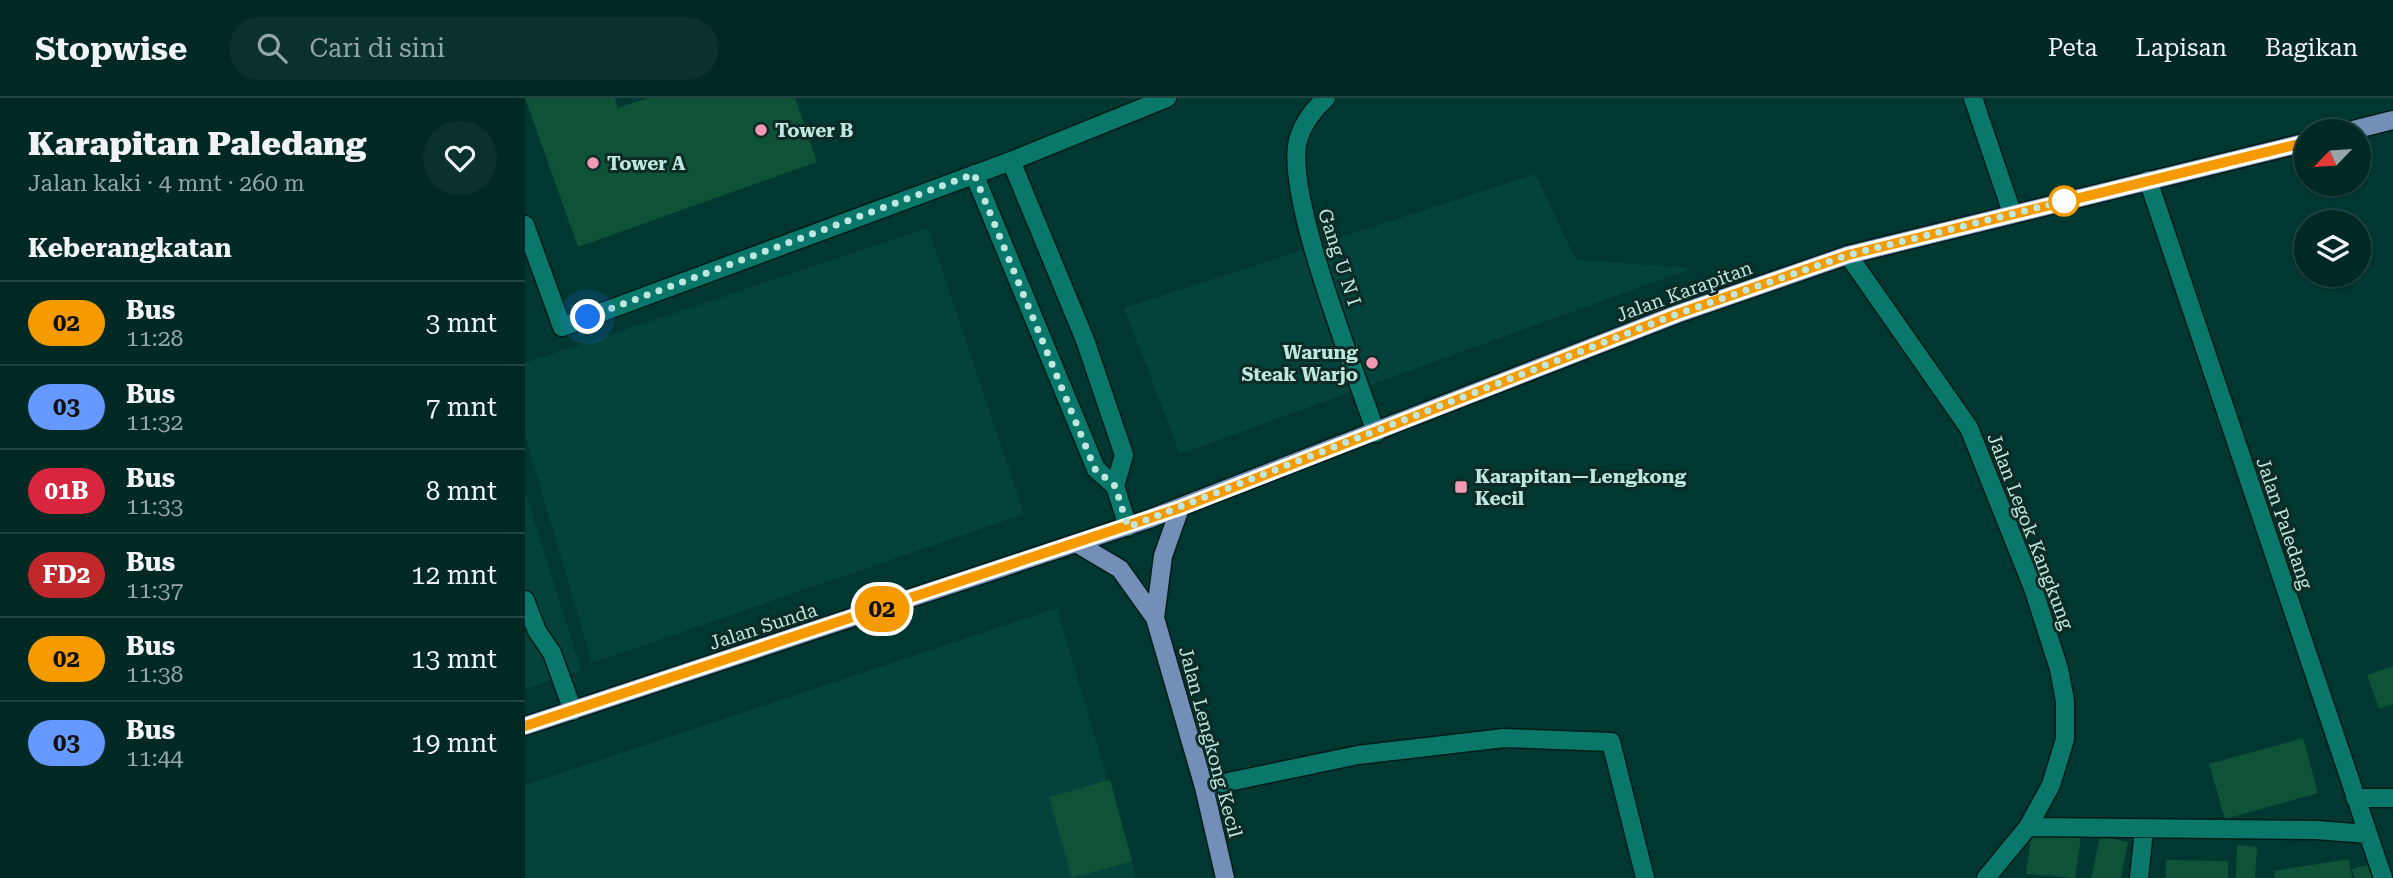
<!DOCTYPE html>
<html lang="id">
<meta charset="utf-8">
<style>
:root{--surface:#002924;--page:#0a312c;--text:#f1f3f6;--muted:#95a6a6;--line:#224541}
body{margin:0;font-family:"Roboto Serif",serif;background:var(--page);color:var(--text);height:100vh;display:flex;flex-direction:column;font-size:26px;white-space:nowrap}
*{box-sizing:border-box;margin:0}
p{font-size:23px;color:var(--muted)}
.icon{flex:none;width:38px;height:38px;fill:none;stroke:currentColor;stroke-width:2;stroke-linecap:round;stroke-linejoin:round}
.map{position:relative;flex:1;overflow:hidden}
.side{display:flex;flex-direction:column;background:var(--surface);width:525px}
.side>*{flex:none}
.badge{padding:0 14px;border-radius:23px;font-size:24px;line-height:46px}
.needle{width:46px;rotate:245deg}
.fabs{position:absolute;left:1769px;top:21px;display:grid;gap:14px}
.fabs a{display:grid;place-items:center;width:77px;height:77px;border-radius:50%;background:var(--surface);box-shadow:0 2px 5px #0004,0 0 0 2px var(--line);font-size:35px}
.you{position:absolute;width:35px;height:35px;margin:-18px;border:5px solid #fff;border-radius:50%;background:#1a73e8;box-shadow:0 0 0 10px #1a73e833}
.map>.badge{position:absolute;translate:-50% -50%;box-shadow:0 0 0 4px #fff}
h2{padding:0 28px;font-size:26px;line-height:63px}
.round{display:grid;place-items:center;flex:none;width:74px;height:74px;border-radius:37px;background:var(--page)}
.overview{display:flex;align-items:center;justify-content:space-between;height:119px;padding:0 28px}
h1{font-size:33px;font-weight:800;line-height:52px}
ul{padding:0;list-style:none}
li{display:flex;align-items:center;gap:21px;height:84px;padding:0 28px;border-top:2px solid var(--line)}
li div{flex:1}
li b{display:block;font-size:26px}
li em{font-style:normal}
li .badge{min-width:77px;font-weight:700;text-align:center}
header{display:flex;align-items:center;gap:42px;box-sizing:border-box;height:98px;padding:0 35px;background:var(--surface);border-bottom:2px solid var(--line)}
header strong{font-size:33px}
nav{display:flex;gap:38px;margin-inline-start:auto;font-size:24px}
.search{width:490px;height:63px;background:var(--page);display:flex;align-items:center;gap:18px;box-sizing:border-box;padding:0 24px;border-radius:38px;color:var(--muted);font-size:26px}
main{display:flex;flex:1;min-height:0}
.map>svg:first-child{display:block}
.built{fill:#04433b}
.building{fill:#0e5337}
.lines{fill:none;stroke-linecap:round;stroke-linejoin:round}
.minor-casing{stroke:#001c17;stroke-width:21}
.major-casing{stroke:#001c17;stroke-width:21}
.minor{stroke:#09786a;stroke-width:18}
.major{stroke:#738fb7;stroke-width:18}
.line-casing{stroke:#fff;stroke-width:16}
.line{stroke:#f59b00;stroke-width:10}
.walk{stroke:#bde7df;stroke-width:7;stroke-dasharray:0 12.6}
.poi-dot{fill:#f19ab3;stroke:#0d2a25;stroke-width:2.5}
.stop-dot{fill:#fff;stroke:#f59b00;stroke-width:3.5}
.labels{text-anchor:middle;stroke-width:6;stroke-linejoin:round;paint-order:stroke}
.poi-label{font-size:19px;font-weight:bold;fill:#bde7df;stroke:#0d2a25;text-anchor:start}
.street-label{font-size:19px;fill:#bde7df;stroke:#0d2a25}
</style>
<header>
<strong>Stopwise</strong>
<div class="search"><svg class="icon" aria-label="search" viewBox="0 0 24 24"><circle cx="10" cy="10" r="6"/><path d="M15 15l6 6"/></svg>Cari di sini</div>
<nav><a>Peta</a><a>Lapisan</a><a>Bagikan</a></nav>
</header>
<main>
<section class="side">
<div class="overview"><div><h1>Karapitan Paledang</h1><p>Jalan kaki · 4 mnt · 260 m</p></div><a class="round"><svg class="icon" aria-label="heart" viewBox="0 0 24 24"><path d="M12 20l-8-8c-3-5 5-10 8-4 3-6 11-1 8 4z"/></svg></a></div>
<h2>Keberangkatan</h2>
<ul>
<li><span class="badge" style="background:#f59b00;color:#111">02</span><div><b>Bus</b><p>11:28</p></div><em>3 mnt</em></li>
<li><span class="badge" style="background:#69f;color:#111">03</span><div><b>Bus</b><p>11:32</p></div><em>7 mnt</em></li>
<li><span class="badge" style="background:#d7263d;color:#fff">01B</span><div><b>Bus</b><p>11:33</p></div><em>8 mnt</em></li>
<li><span class="badge" style="background:#c0282c;color:#fff">FD2</span><div><b>Bus</b><p>11:37</p></div><em>12 mnt</em></li>
<li><span class="badge" style="background:#f59b00;color:#111">02</span><div><b>Bus</b><p>11:38</p></div><em>13 mnt</em></li>
<li><span class="badge" style="background:#69f;color:#111">03</span><div><b>Bus</b><p>11:44</p></div><em>19 mnt</em></li>
</ul>
</section>
<div class="map">
<svg width="1868" height="780" viewBox="0 0 1868 780">
<rect width="100%" height="100%" fill="#003730"/>
<!-- built -->
<path class="built" d="M1010,76L1051,162L1168,170L655,356L599,210Z
M403,130L499,416L67,565L0,337V265Z
M0,393L56,572L0,591Z
M532,510L611,780H0V687Z"/>
<!-- building -->
<path class="building" d="M0,0H90L93,10L123,0H270L292,64L53,149Z
M1868,568V606L1854,611L1842,577Z
M1778,640L1793,695L1700,721L1684,666Z
M585,682L607,763L547,780L524,699Z
M1507,731L1556,739L1550,780L1501,776Z
M1575,738L1603,744L1596,780H1566Z
M1712,747L1732,749L1730,780H1711Z
M1824,761L1827,780H1750L1749,773Z
M1641,762L1703,763V780H1641Z
M1848,765L1853,780H1830L1827,771Z"/>
<g class="lines">
<!-- minor casing -->
<g class="minor-casing">
<path id="minor" d="M801,0C790,10 779,24 774,39C756,91 832,277 851,335
M1448,0L1487,115
M449,76L571,371L590,388L599,357L560,242L486,63
M1623,82L1858,780
M0,127L37,229L486,63L642,0
M1323,157L1444,330L1508,490L1534,571L1540,603V641L1526,687L1503,729L1461,780
M590,388L603,429
M0,502L12,533L27,555L48,613
M679,689L833,657L979,640L1086,644L1120,780
M1830,700H1868
M1503,729L1791,732L1843,736
M1614,780L1619,732"/>
</g>
<!-- major casing -->
<g class="major-casing">
<path id="major" d="M1824,33L1868,22
M553,446L595,471L630,520L679,689L700,780
M630,520L638,458L655,410
M0,628L624,421L1152,216L1323,157L1782,44"/>
</g>
<!-- minor -->
<use href="#minor" class="minor"/>
<!-- major -->
<use href="#major" class="major"/>
</g>
<g class="lines">
<!-- line casing -->
<g class="line-casing">
<path id="line" d="M0,628L655,410L1152,216L1323,157L1782,44"/>
</g>
<!-- line -->
<use href="#line" class="line"/>
<!-- walk -->
<path class="walk" d="M63,219L449,76L570,371L590,388L603,429L1152,216L1323,157L1539,103"/>
</g>
<!-- markers -->
<g class="poi-dot">
<circle cx="236" cy="32" r="7"/>
<circle cx="68" cy="65" r="7"/>
<circle cx="847" cy="265" r="7"/>
<rect x="929" y="382" width="14" height="14" rx="3.5"/>
</g>
<circle class="stop-dot" cx="1539" cy="103" r="14"/>
<g class="labels">
<!-- poi labels -->
<g class="poi-label">
<text x="250" y="39">Tower B</text>
<text x="82" y="72">Tower A</text>
<text x="833" y="261" text-anchor="end">Warung<tspan x="833" dy="22">Steak Warjo</tspan></text>
<text x="950" y="385">Karapitan—Lengkong<tspan x="950" dy="22">Kecil</tspan></text>
</g>
<!-- street labels -->
<g class="street-label">
<text transform="translate(815 159) rotate(72)" y="7">Gang U N I</text>
<text transform="translate(1159 193) rotate(-20)" y="7">Jalan Karapitan</text>
<text transform="translate(1760 425) rotate(71)" y="7">Jalan Paledang</text>
<text transform="translate(1506 433) rotate(69)" y="7">Jalan Legok Kangkung</text>
<text transform="translate(238 528) rotate(-18)" y="7">Jalan Sunda</text>
<text transform="translate(686 644) rotate(75)" y="7">Jalan Lengkong Kecil</text>
</g>
</g>
</svg>
<div class="fabs">
<a><svg class="needle" viewBox="-14 -14 28 28"><path d="M0-13l5 13h-10z" fill="#e53935"/><path d="M0 13l5-13h-10z" fill="#95a6a6"/></svg></a>
<a><svg class="icon" aria-label="layers" viewBox="0 0 24 24"><path d="M12 4l9 5-9 5-9-5zM3 14l9 5 9-5"/></svg></a>
</div>
<div class="you" style="left:63px;top:219px"></div>
<b class="badge" style="left:357px;top:511px;background:#f59b00;color:#111">02</b>
</div>
</main>
